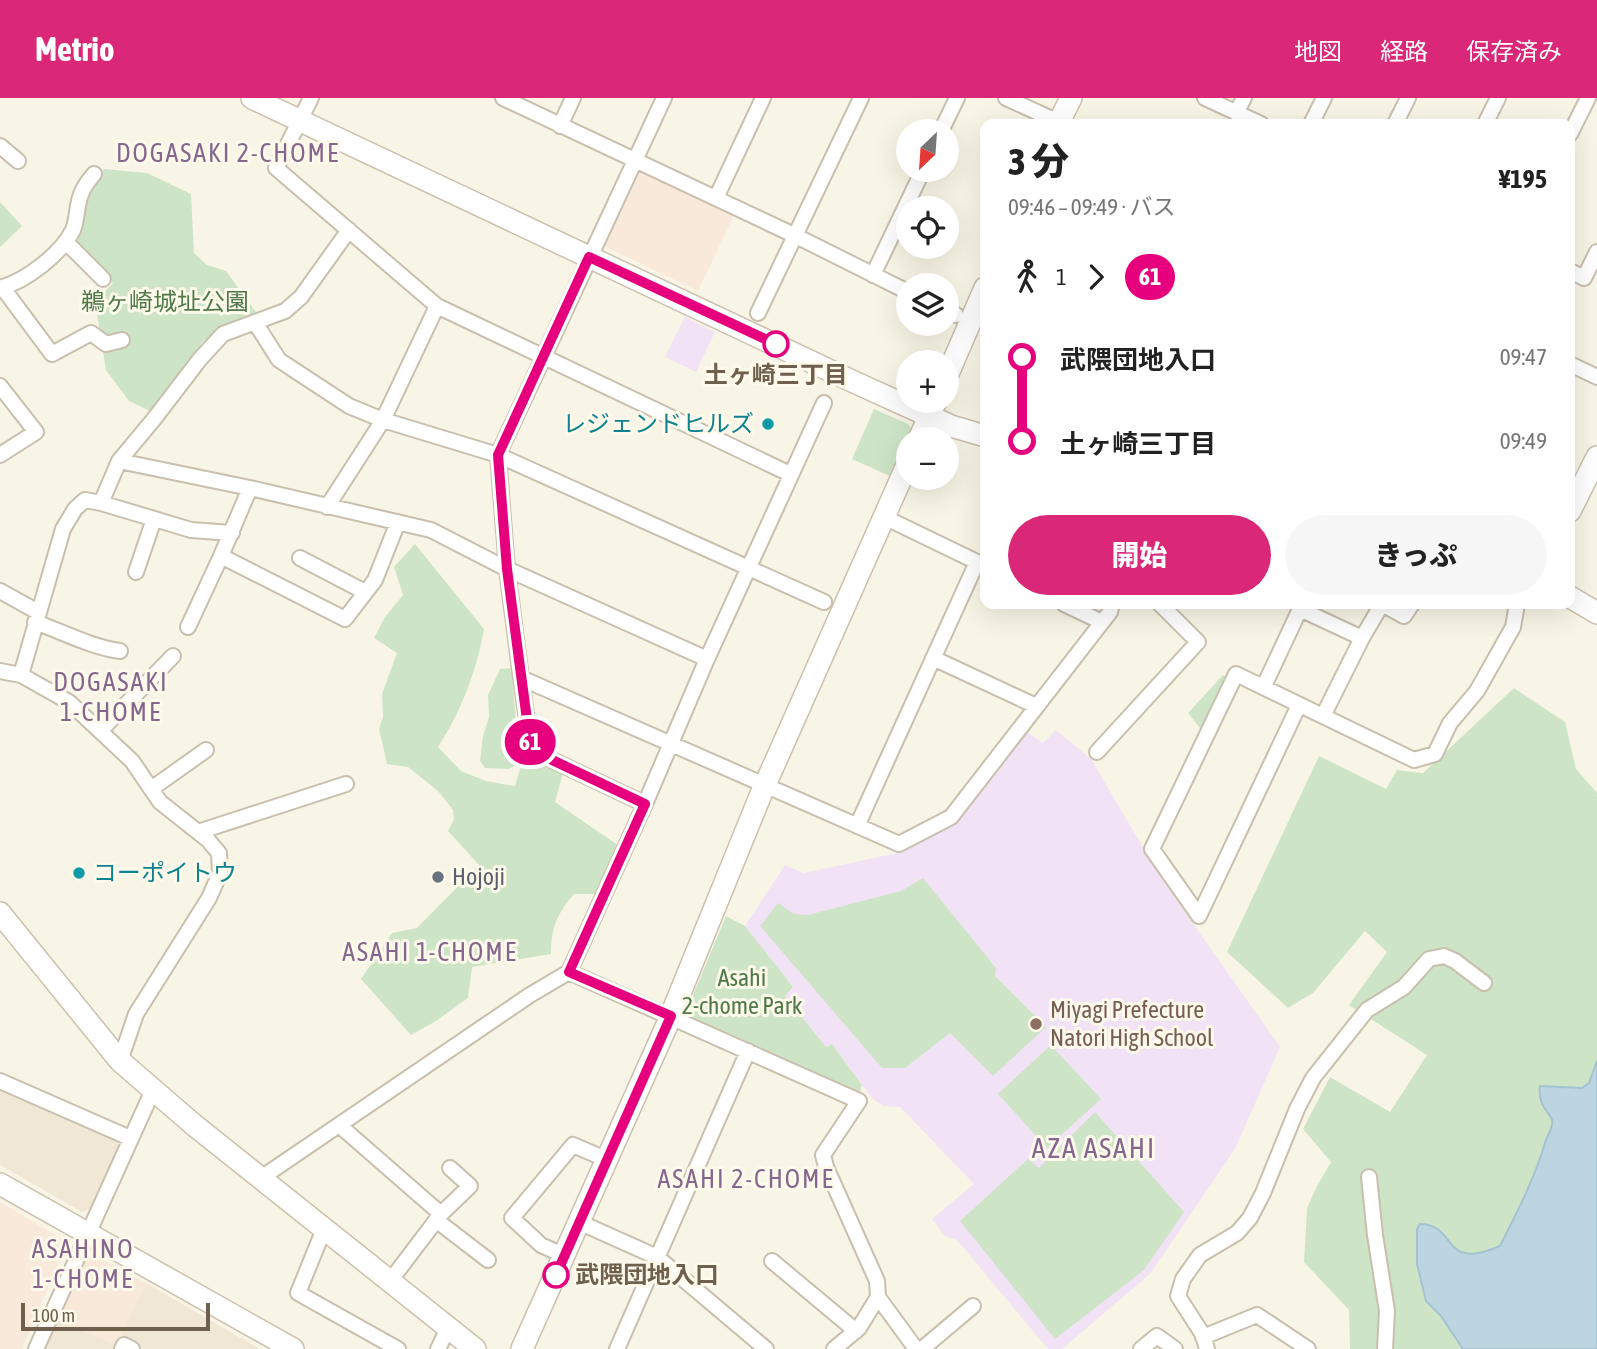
<!DOCTYPE html>
<html lang="ja">
<meta charset="utf-8">
<style>
:root{--surface:#fff;--page:#f6f6f6;--text:#222;--muted:#767676;--accent:#db2777}
body{margin:0;font-family:"Asap Condensed","Noto Sans JP",sans-serif;background:var(--page);color:var(--text);height:100vh;display:flex;flex-direction:column;font-size:26px;white-space:nowrap}
*{box-sizing:border-box;margin:0}
p{font-size:23px;color:var(--muted)}
.icon{flex:none;width:38px;height:38px;fill:none;stroke:currentColor;stroke-width:2;stroke-linecap:round;stroke-linejoin:round}
.map{position:relative;flex:1;overflow:hidden}
.sheet{position:absolute;left:980px;top:21px;width:595px;height:490px;display:flex;flex-direction:column;background:var(--surface);border-radius:14px;box-shadow:0 7px 28px #0002}
.sheet>*{flex:none}
.badge{padding:0 14px;border-radius:23px;font-size:24px;line-height:46px}
.needle{width:46px;rotate:205deg}
.buttons{position:absolute;left:896px;top:21px;display:grid;gap:14px}
.buttons a{display:grid;place-items:center;width:63px;height:63px;border-radius:50%;background:var(--surface);box-shadow:0 7px 28px #0002;font-size:35px}
.scale{position:absolute;left:21px;bottom:18px;width:189px;box-sizing:border-box;padding-left:7px;border:4px solid #6f604e;border-top:0;font-size:19px;line-height:24px;white-space:nowrap;color:#6f604e;-webkit-text-stroke:5px #fdf9eb;paint-order:stroke}
.map>.badge{position:absolute;translate:-50% -50%;box-shadow:0 0 0 4px #fff}
.legs{display:flex;align-items:center;gap:10px;height:77px;padding:0 28px;font-size:23px}
.legs p{margin-inline-start:auto}
.overview{display:flex;align-items:center;justify-content:space-between;height:119px;padding:0 28px}
h1{font-size:38px;font-weight:800;line-height:52px}
.cta{display:flex;gap:14px;margin-top:auto;padding:14px 28px}
.cta a{flex:1;height:80px;border-radius:42px;background:var(--accent);color:#fff;font-size:28px;font-weight:800;line-height:80px;text-align:center}
.cta a+a{background:var(--page);color:var(--text)}
ul{padding:0 28px;list-style:none}
li{display:flex;align-items:center;gap:24px;height:84px;font-size:26px}
li i{display:grid;place-items:center;width:10px;height:100%;margin:0 9px;background:currentColor}
li i::after{content:'';width:18px;height:18px;margin:-9px;border:5px solid;border-radius:50%;background:var(--surface)}
li p{margin-inline-start:auto}
li:first-child i{background:linear-gradient(#0000 50%,currentColor 0)}
li:last-child i{background:linear-gradient(currentColor 50%,#0000 0)}
header{display:flex;align-items:center;gap:42px;box-sizing:border-box;height:98px;padding:0 35px;background:var(--accent);color:#fff}
header strong{font-size:33px}
nav{display:flex;gap:38px;margin-inline-start:auto;font-size:24px}
.map>svg:first-child{display:block}
.residential{fill:#f0e8d5}
.commercial{fill:#f8e9db}
.education{fill:#f2e2f6}
.green{fill:#cde5c6}
.water{fill:#bdd5e0;stroke:#a4c2d1;stroke-width:2}
.lines{fill:none;stroke-linecap:round;stroke-linejoin:round}
.street-casing{stroke:#c9bfad;stroke-width:18}
.secondary-casing{stroke:#ccc0ac;stroke-width:24}
.street{stroke:#fff;stroke-width:14}
.secondary{stroke:#fff;stroke-width:21}
.line-1-casing{stroke:#fff;stroke-width:16}
.line-1{stroke:#e6007e;stroke-width:10}
.stop-1-dot{fill:#fff;stroke:#e6007e;stroke-width:3.5}
.culture-dot{fill:#0f9aa8;stroke:#fdf9eb;stroke-width:2.5}
.worship-dot{fill:#6b7280;stroke:#fdf9eb;stroke-width:2.5}
.education-dot{fill:#8d6e63;stroke:#fdf9eb;stroke-width:2.5}
.labels{text-anchor:middle;stroke-width:6;stroke-linejoin:round;paint-order:stroke}
.park-label{font-size:24px;fill:#507a4a;stroke:#fdf9eb}
.stop-label{font-size:24px;font-weight:bold;fill:#6f604e;stroke:#fdf9eb}
.culture-label{font-size:24px;fill:#0d838f;stroke:#fdf9eb;text-anchor:end}
.worship-label{font-size:24px;fill:#5b616d;stroke:#fdf9eb;text-anchor:start}
.education-label{font-size:24px;fill:#785e54;stroke:#fdf9eb;text-anchor:start}
.neighbourhood-label{font-size:26px;letter-spacing:2px;fill:#86668c;stroke:#fdf9eb}
.quarter-label{font-size:28px;letter-spacing:2px;fill:#86668c;stroke:#fdf9eb}
</style>
<header>
<strong>Metrio</strong>
<nav><a>地図</a><a>経路</a><a>保存済み</a></nav>
</header>
<div class="map">
<svg width="1597" height="1251" viewBox="0 0 1597 1251">
<rect width="100%" height="100%" fill="#f9f5e6"/>
<!-- residential -->
<path class="residential" d="M0,989L115,1040L119,1048L91,1110L82,1114L0,1067Z
M146,1185L260,1251H145L120,1240Z
M57,1221L117,1248L115,1251H43Z"/>
<!-- commercial -->
<path class="commercial" d="M640,70L735,115L698,193L600,146L635,72Z
M0,1104L62,1141L65,1150L22,1251H0Z
M93,1156L146,1185L117,1248L57,1221L85,1157Z"/>
<!-- education -->
<path class="education" d="M685,219L715,234L696,274L665,259Z
M1056,632L1091,661L1161,780L1280,949L1235,1051L1150,1176L1062,1251H1048L957,1142L945,1138L932,1121L974,1086L900,1009L883,1008L872,1000L832,946L826,949L785,898L793,889L745,828L785,767L804,775L897,755L950,729L1026,633L1043,645Z"/>
<!-- green -->
<path class="green" d="M104,71L147,75L191,96L194,155L207,167L226,173L259,218L203,243L167,298L152,314L129,303L106,272L95,204L113,185L73,144L89,97Z
M0,104L22,128L0,149Z
M874,311L908,326L911,330L890,378L852,361Z
M415,446L484,531C477,572 461,614 438,649L461,673L486,683L515,688L524,657L563,675L555,704L619,748L597,796H574C557,816 551,830 551,856L472,869L468,900L436,923L411,937L361,881L392,835L417,830L479,767L448,733L454,721L453,712L438,693L408,669L387,666L379,631L383,619L382,596L397,555L374,540L385,519L403,497L394,469Z
M511,570L520,664L509,671L485,670L480,663L483,638L489,619L488,597L500,571Z
M1223,577L1227,580L1200,630L1188,615Z
M1514,590L1565,624L1576,671L1597,695V1251H1350L1349,1212L1304,1164L1307,1110L1317,1088L1331,1064L1303,1031L1330,979L1390,1014L1427,957L1349,907L1387,854L1365,833L1313,895L1288,910L1227,854L1319,658L1386,691L1397,672L1423,675Z
M923,780L996,870L995,878L1046,929L993,978L950,935L905,970H882L760,828L778,805L794,816L808,817L901,793Z
M726,818L745,828L793,889L785,898L826,949L832,946L862,987L860,994L685,916Z
M1051,947L1101,1001L1047,1050L998,996Z
M1095,1014L1184,1114L1144,1172L1055,1241L960,1123L1028,1061L1039,1070Z"/>
<!-- water -->
<path class="water" d="M1597,963V1251H1463L1441,1218L1426,1203L1417,1166V1131L1420,1126C1458,1126 1440,1174 1500,1148C1518,1113 1535,1079 1546,1042C1548,1037 1551,1032 1552,1027C1555,1015 1537,1013 1540,988L1582,990L1589,985Z"/>
<g class="lines">
<!-- street casing -->
<g class="street-casing">
<path id="street" d="M311,0L276,70L437,208L790,376
M503,0L794,137L908,194
M664,0L498,357L507,471L521,580L899,746L951,719L1110,514L1112,506
M1006,0L1063,26
M1205,0L1261,26
M1236,15L1244,0
M1311,26L1324,0
M1395,26L1408,0
M1485,26L1498,0
M560,28L573,0
M941,33L957,0
M1570,36L1588,0
M0,48L18,63
M716,100L763,0
M66,144L103,181
M1570,173L1584,180L1597,154
M873,177L923,72
M2,189L52,256L91,235L106,246L122,242
M0,190C26,183 61,156 73,132C78,120 76,106 82,94C84,88 90,81 94,76
M947,213L956,217
M758,215L861,0
M256,226L279,262L349,308L383,322L498,357L824,504
M1570,266L1597,279
M0,288L36,334L0,357
M119,363L250,390L431,432L507,471L707,561
M250,390L221,458L345,521L375,482L398,424
M101,405L191,432L232,435
M327,409L383,322L437,208
M884,419L977,464
M300,460L365,494
M136,474L154,421
M0,493L38,514
M1064,506L1102,524
M35,524C63,534 91,549 120,553
M188,529L221,458
M933,560L1036,608
M0,573L21,577L69,604L132,663L160,704L208,742L219,755L220,775L209,800L136,916L120,963
M21,577L63,431L75,411L85,402L101,405L119,363L154,321L200,261L223,236L285,213L301,199L349,132
M521,580L531,652L645,706
M1264,588L1300,511L1362,540
M1299,607L1199,818L1152,751L1236,576L1414,662L1435,656L1450,625L1477,593L1513,529L1517,506
M1323,618L1362,540L1382,506L1404,518L1412,506
M101,632L173,558
M1097,654L1198,544L1160,506
M151,691L206,652
M857,728L977,464L985,468
M198,734L346,686
M569,874L859,1003L823,1057L826,1069L877,1183L878,1199L916,1251
M0,983L130,1040
M339,1027L441,1116L390,1183
M1369,1079L1375,1137L1387,1213L1385,1251
M261,1080L530,897L569,874L645,706L707,561L824,305
M441,1116L470,1088L450,1070
M436,1122L488,1162
M581,1125L657,1159L766,1251
M324,1131L298,1195L398,1251
M565,1158L541,1147L512,1120L573,1047L608,1062
M772,1163L856,1233
M1203,1239L1257,1217L1308,1251
M36,1251L153,992
M122,1251L124,1247L132,1251
M438,1251L448,1230
M617,1251L748,953
M834,1251L859,1230L878,1199
M922,1251L973,1208
M1141,1251L1157,1238L1175,1251
M1207,1251L1203,1237L1178,1198L1183,1181L1200,1157L1237,1135L1250,1120L1263,1095L1297,1011L1313,980L1367,912L1404,889L1429,861L1444,858L1455,863L1484,885"/>
</g>
<!-- secondary casing -->
<g class="secondary-casing">
<path id="secondary" d="M252,0L854,284L951,328L985,338
M1058,26L1071,0
M947,278L985,190
M919,341L936,303
M1570,413L1597,359
M1570,499L1597,515
M0,815L120,963L194,1027L475,1251
M0,1086L293,1251
M522,1251L667,927L761,696L908,365"/>
</g>
<!-- street -->
<use href="#street" class="street"/>
<!-- secondary -->
<use href="#secondary" class="secondary"/>
</g>
<g class="lines">
<!-- line-1 casing -->
<g class="line-1-casing">
<path id="line-1" d="M556,1177L671,918L569,874L645,706L531,652L507,471L498,357L589,159L776,246"/>
</g>
<!-- line-1 -->
<use href="#line-1" class="line-1"/>
</g>
<!-- markers -->
<g class="stop-1-dot">
<circle cx="776" cy="246" r="12"/>
<circle cx="556" cy="1177" r="12"/>
</g>
<g class="culture-dot">
<circle cx="768" cy="326" r="7"/>
<circle cx="79" cy="775" r="7"/>
</g>
<circle class="worship-dot" cx="438" cy="779" r="7"/>
<circle class="education-dot" cx="1036" cy="926" r="7"/>
<g class="labels">
<!-- park labels -->
<g class="park-label">
<text x="165" y="212">鵜ヶ崎城址公園</text>
<text x="742" y="888">Asahi<tspan x="742" dy="28">2-chome Park</tspan></text>
</g>
<!-- stop labels -->
<g class="stop-label">
<text x="776" y="285">土ヶ崎三丁目</text>
<text x="575" y="1185" text-anchor="start">武隈団地入口</text>
</g>
<!-- culture labels -->
<g class="culture-label">
<text x="754" y="334">レジェンドヒルズ</text>
<text x="93" y="783" text-anchor="start">コーポイトウ</text>
</g>
<!-- worship labels -->
<g class="worship-label">
<text x="452" y="787">Hojoji</text>
</g>
<!-- education labels -->
<g class="education-label">
<text x="1050" y="920">Miyagi Prefecture<tspan x="1050" dy="28">Natori High School</tspan></text>
</g>
<!-- neighbourhood labels -->
<g class="neighbourhood-label">
<text x="228" y="64">DOGASAKI 2-CHOME</text>
<text x="111" y="593">DOGASAKI<tspan x="111" dy="30">1-CHOME</tspan></text>
<text x="430" y="863">ASAHI 1-CHOME</text>
<text x="746" y="1090">ASAHI 2-CHOME</text>
<text x="83" y="1160">ASAHINO<tspan x="83" dy="30">1-CHOME</tspan></text>
</g>
<!-- quarter labels -->
<g class="quarter-label">
<text x="1094" y="1060">AZA ASAHI</text>
</g>
</g>
</svg>
<div class="buttons">
<a><svg class="needle" viewBox="-14 -14 28 28"><path d="M0-13l5 13h-10z" fill="#e53935"/><path d="M0 13l5-13h-10z" fill="#767676"/></svg></a>
<a><svg class="icon" aria-label="locate" viewBox="0 0 24 24"><circle cx="12" cy="12" r="6"/><path d="M12 2v4M12 18v4M2 12h4M18 12h4"/></svg></a>
<a><svg class="icon" aria-label="layers" viewBox="0 0 24 24"><path d="M12 4l9 5-9 5-9-5zM3 14l9 5 9-5"/></svg></a>
<a>+</a>
<a>−</a>
</div>
<div class="scale">100 m</div>
<b class="badge" style="left:530px;top:644px;background:#e6007e;color:#fff">61</b>
<section class="sheet">
<div class="overview"><div><h1>3 分</h1><p>09:46 – 09:49 · バス</p></div><b>¥195</b></div>
<div class="legs"><svg class="icon" aria-label="walk" viewBox="0 0 24 24"><circle cx="13" cy="4" r="2"/><path d="M13 8l-2 6 4 7M11 14l-3 7M7 12l3-4h3l4 4"/></svg>1<svg class="icon" aria-label="forward" viewBox="0 0 24 24"><path d="M9 5l7 7-7 7"/></svg><b class="badge" style="background:#e6007e;color:#fff">61</b></div>
<ul>
<li><i style="color:#e6007e"></i><b>武隈団地入口</b><p>09:47</p></li>
<li><i style="color:#e6007e"></i><b>土ヶ崎三丁目</b><p>09:49</p></li>
</ul>
<div class="cta"><a>開始</a><a>きっぷ</a></div>
</section>
</div>
